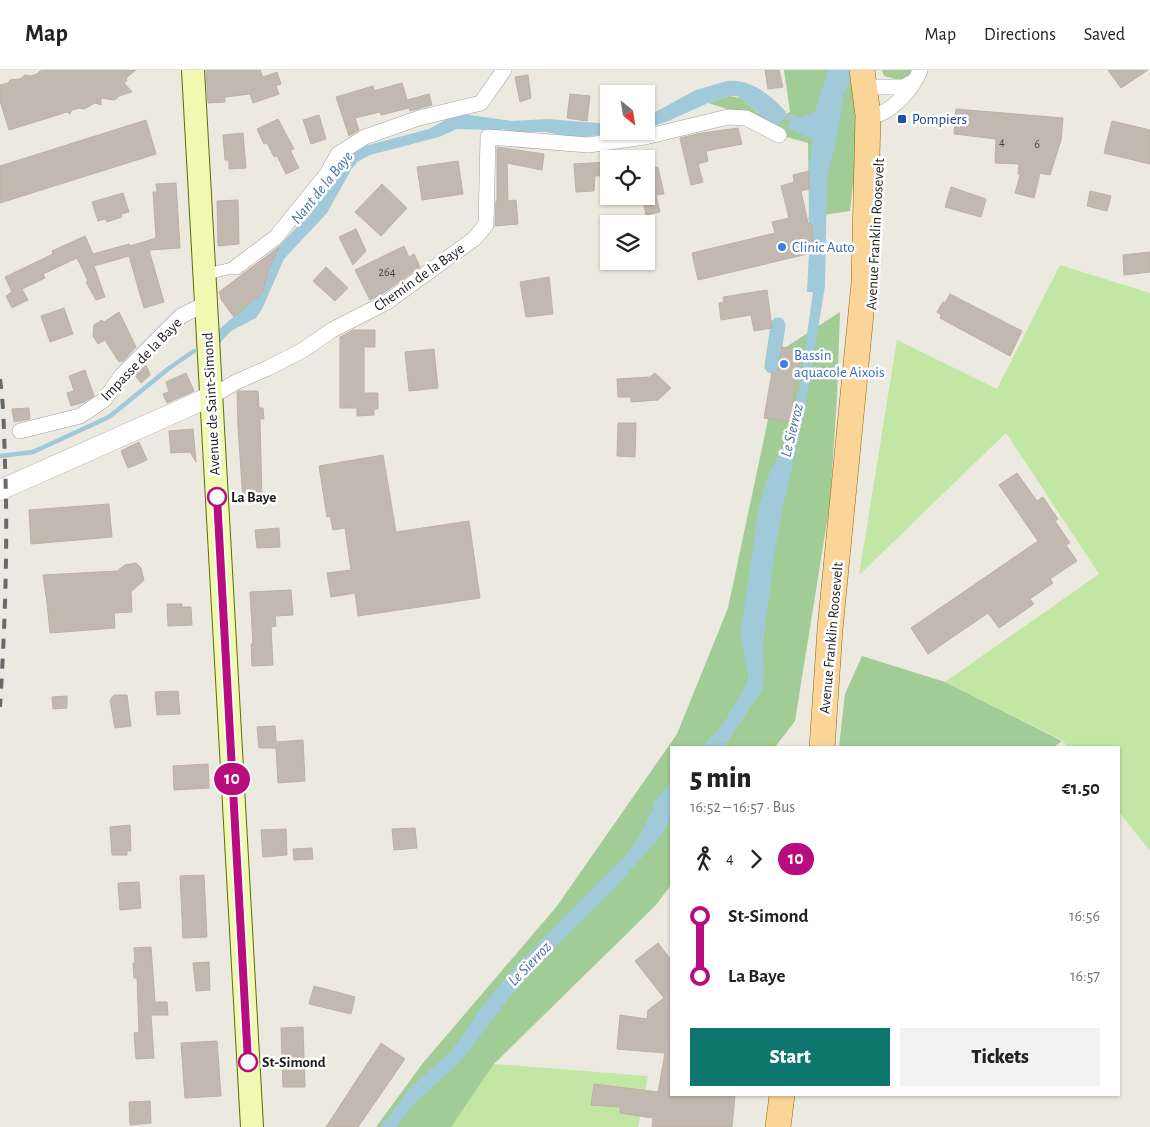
<!DOCTYPE html>
<meta charset="utf-8">
<style>
:root{--surface:#fff;--page:#f2f2f2;--text:#222;--muted:#767676;--line:#e0e0e0;--accent:#0f766e}
body{margin:0;font-family:"Alegreya Sans",sans-serif;background:var(--page);color:var(--text);height:100vh;display:flex;flex-direction:column;font-size:19px;white-space:nowrap}
*{box-sizing:border-box;margin:0}
p{font-size:16px;color:var(--muted)}
.icon{flex:none;width:28px;height:28px;fill:none;stroke:currentColor;stroke-width:2;stroke-linecap:round;stroke-linejoin:round}
.map{position:relative;flex:1;overflow:hidden}
.side{position:absolute;left:670px;top:676px;width:450px;height:350px;display:flex;flex-direction:column;background:var(--surface);border-radius:0px;box-shadow:0 1px 4px #0004}
.side>*{flex:none}
.badge{padding:0 10px;border-radius:16px;font-size:18px;line-height:32px}
.needle{width:32px;rotate:150deg}
.fabs{position:absolute;left:600px;top:15px;display:grid;gap:10px}
.fabs a{display:grid;place-items:center;width:55px;height:55px;border-radius:0px;background:var(--surface);box-shadow:0 1px 4px #0004;font-size:25px}
.map>.badge{position:absolute;translate:-50% -50%;box-shadow:0 0 0 2px #fff}
.legs{display:flex;align-items:center;gap:8px;height:55px;padding:0 20px;font-size:16px}
.legs p{margin-inline-start:auto}
.summary{display:flex;align-items:center;justify-content:space-between;height:85px;padding:0 20px}
h1{font-size:28px;font-weight:800;line-height:38px}
.primary-button{display:flex;gap:10px;margin-top:auto;padding:10px 20px}
.primary-button a{flex:1;height:58px;border-radius:0px;background:var(--accent);color:#fff;font-size:20px;font-weight:800;line-height:58px;text-align:center}
.primary-button a+a{background:var(--page);color:var(--text)}
ul{padding:0 20px;list-style:none}
li{display:flex;align-items:center;gap:18px;height:60px;font-size:19px}
li i{display:grid;place-items:center;width:8px;height:100%;margin:0 6px;background:currentColor}
li i::after{content:'';width:12px;height:12px;margin:-6px;border:4px solid;border-radius:50%;background:var(--surface)}
li p{margin-inline-start:auto}
li:first-child i{background:linear-gradient(#0000 50%,currentColor 0)}
li:last-child i{background:linear-gradient(currentColor 50%,#0000 0)}
header{display:flex;align-items:center;gap:30px;box-sizing:border-box;height:70px;padding:0 25px;background:var(--surface);border-bottom:1px solid var(--line)}
header strong{font-size:24px}
nav{display:flex;gap:28px;margin-inline-start:auto;font-size:18px}
.map>svg:first-child{display:block}
.grass{fill:#c2e7a5}
.forest{fill:#a1cc95}
.water{fill:#a0c9da}
.lines{fill:none;stroke-linecap:round;stroke-linejoin:round}
.stream{stroke:#a0c9da;stroke-width:4.5}
.canal{stroke:#a0c9da;stroke-width:15}
.building{fill:#c1b8b0;stroke:#beb0a3}
.pedestrian-casing{stroke:#a2a2a2;stroke-width:12}
.minor-casing{stroke:#a2a2a2;stroke-width:16}
.tertiary-casing{stroke:#a2a2a2;stroke-width:21}
.secondary-casing{stroke:#5c6d06;stroke-width:24}
.primary-casing{stroke:#8f6902;stroke-width:26}
.pedestrian{stroke:#fff;stroke-width:11}
.minor{stroke:#fff;stroke-width:15}
.tertiary{stroke:#fff;stroke-width:20}
.secondary{stroke:#f0f8b2;stroke-width:22}
.primary{stroke:#fad597;stroke-width:25}
.rail{stroke:#696969;stroke-width:4;stroke-dasharray:10 10;stroke-linecap:butt}
.line-1-casing{stroke:#fff;stroke-width:11}
.line-1{stroke:#b70d7f;stroke-width:8}
.transit-dot{fill:#1a4fb4;stroke:#fff;stroke-width:2}
.shop-dot{fill:#3f7fe0;stroke:#fff;stroke-width:2}
.stop-1-dot{fill:#fff;stroke:#b70d7f;stroke-width:2.5}
.labels{text-anchor:middle;stroke-width:5;stroke-linejoin:round;paint-order:stroke}
.number-label{font-size:12px;fill:#444240}
.transit-label{font-size:15px;fill:#164399;stroke:#fff;text-anchor:start}
.street-label{font-size:15px;fill:#1b1b1b;stroke:#fff}
.shop-label{font-size:15px;fill:#366cbe;stroke:#fff;text-anchor:start}
.stop-label{font-size:15px;font-weight:bold;fill:#1b1b1b;stroke:#fff;text-anchor:start}
.water-label{font-size:16px;font-style:italic;fill:#4973a8;stroke:#fff}
</style>
<header>
<strong>Map</strong>
<nav><a>Map</a><a>Directions</a><a>Saved</a></nav>
</header>
<div class="map">
<svg width="1150" height="1057" viewBox="0 0 1150 1057">
<rect width="100%" height="100%" fill="#ece9e0"/>
<!-- grass -->
<path class="grass" d="M1060,195L1150,223V781L1119,742V678L1068,677L1062,670L945,612L1099,504L1006,363L859,505L897,270L997,319Z
M494,994L648,1006L638,1057H451Z"/>
<!-- forest -->
<path class="forest" d="M784,0H848L854,20L859,62L850,141L809,147L808,73L779,65L737,42L708,33L729,26L741,28L758,43L784,45L790,42Z
M882,0H922L907,12L884,6Z
M840,242L837,327L830,433L795,651L775,677L671,678V815L656,835L494,994L451,1057H376L423,993L557,836L677,664L728,538L783,279Z
M862,586L945,612L1062,671L1052,678L839,677L845,624Z"/>
<!-- water -->
<path class="water" d="M828,0H857L844,23L837,67L827,107L825,216L805,339L783,437L775,480L764,564L763,581L764,601L763,618L724,677L702,678L725,651L747,613L748,606L741,567V561L759,435L770,401L784,379L799,320L813,222H807L809,183L812,182V154L809,153L808,147H809V101L812,69L787,58L792,45L800,48L815,41Z
M727,11C751,9 771,25 786,42L780,55L764,48L741,28L736,26H729L708,33L666,52L646,58V47L696,20Z
M462,44L511,51L548,49L609,54V61H634L575,68L546,62H514L502,59L500,64L493,60L457,59L439,67L370,85L357,92L351,100L327,143L284,189L262,239L256,248L231,261L220,273L218,260L262,223L268,205L267,203L276,179L316,137L312,131L338,99L346,86L361,77L429,59L449,48Z
M671,712V749L658,769L612,821L545,887L508,929L460,992L413,1035L397,1057H381L408,1020L452,980L483,935L518,894L626,785L639,767L653,739L654,732Z"/>
<g class="lines">
<!-- stream -->
<path class="stream" d="M780,44L796,49
M0,386L33,382L109,347L168,299L194,281"/>
<!-- canal -->
<path class="canal" d="M772,296L778,255"/>
</g>
<!-- building -->
<path class="building" d="M50,0H136L126,8L127,11L124,13L132,22L119,26L115,30L101,28V35L95,33L84,39L80,38L72,40L70,44L67,42L9,60L0,31V15L8,13L10,10L20,9L25,5L30,6L37,4L40,1Z
M206,0H260L263,7L277,2L281,14L276,16L279,24L253,33L250,24L225,27V32L208,33Z
M765,0H779L783,17L768,19Z
M1108,0H1148L1121,18Z
M528,5L531,28L520,32L515,7Z
M402,13L407,30L429,24L432,35L410,41L409,38L381,45L380,42L355,48L359,60L349,66L336,27L373,16L374,21Z
M570,24L590,26L587,51L567,48Z
M956,39L1063,48L1061,70L1050,105L1040,103L1034,128L1015,123L1020,105L1018,104L1019,94L995,93L996,69L954,64Z
M319,45L326,69L311,74L303,50Z
M278,49L294,79L290,80L299,98L286,104L277,86L274,87L267,73L264,74L257,59Z
M146,50L156,84L0,133V96Z
M1112,51L1150,60V94L1104,83Z
M738,58L742,74L706,81L708,91L698,94L703,112L691,115L680,68L702,63Z
M243,63L246,98L229,99V90H225L223,65Z
M497,77L544,84L542,100L507,93L508,131L516,130L518,154L495,156L496,131H497Z
M458,91L463,124L422,130L417,97Z
M609,92V105L595,106L594,121L576,122L574,94Z
M658,97L664,124L656,125L660,142L646,145L642,126H646V100Z
M809,101V119L801,121L808,153L812,154V183L698,210L692,183L775,163L772,152L789,148L781,116L794,112L793,105Z
M176,113L180,178L149,180L164,232L144,238L129,186L94,196L105,227L96,230L86,212L88,211L77,188L43,204L45,208L22,219L28,230L12,238L6,226L12,222L5,207L53,184L52,181L85,166L93,184L129,174L130,176L156,168L153,122H157L156,114Z
M382,114L407,138L381,166L355,142Z
M951,117L986,129L981,147L945,137Z
M1090,121L1111,126L1107,141L1087,136Z
M123,123L129,142L121,144L122,147L107,152L105,149L98,151L92,132Z
M238,130L239,174L218,176L217,131Z
M356,159L366,181L353,195L339,167Z
M280,176L267,203L268,204L262,223L234,247L220,228L221,227L219,222Z
M404,176L409,187L414,184L420,197L382,224L370,230L355,200Z
M1150,182V202L1124,205L1123,185Z
M326,197L348,218L335,231L313,211Z
M549,207L553,244L526,247L520,212Z
M767,220L772,258L754,261L751,245L721,250L719,233L724,232L723,227Z
M950,224L1022,261L1010,286L940,248L941,245L937,242L943,232L945,233Z
M64,238L73,264L50,272L41,246Z
M119,242L136,277L123,291L119,292L105,270L98,274L93,266L94,255L102,250L104,252Z
M353,260H375V277H364V323H378V339H374V345L357,346V338H340V267Z
M782,277L802,281L790,352L764,348L772,302L777,303Z
M434,279L438,318L409,321L405,282Z
M146,295L150,305L141,313L135,305Z
M85,300L94,326L84,332L71,336L67,323L74,321L69,306Z
M186,303L194,321L167,333L163,324L169,322L166,312Z
M655,303L671,318L658,330L631,332V327H618L617,309L650,307Z
M239,321H258L259,338H263L264,349H260L262,430L243,431L238,357L237,322Z
M29,338L30,349L14,352L12,339Z
M618,353H636L635,387L617,386Z
M193,359L196,392L190,382L171,383L169,361Z
M139,372L147,390L128,398L121,381Z
M383,385L396,462L469,451L480,528L358,546L355,523L331,527L327,503L351,500L345,458L333,460L330,446L327,447L319,396Z
M1017,403L1037,431L1043,427L1058,449L1055,451L1070,473L1066,475L1077,491L1050,509L1053,513L1030,529L1034,534L999,558L988,543L928,584L911,558L1038,471L999,415Z
M109,434L112,467L31,474L29,440Z
M279,458L280,477L257,478L255,460Z
M136,493L141,498L144,510L131,522L132,542L114,543L115,558L50,563L47,533L43,505L117,501L125,495Z
M291,520L293,545L275,546L276,556L271,557L273,595L252,596L251,574H253L250,522Z
M167,534H182V537H191L192,555L168,556Z
M178,621L180,644L157,645L155,622Z
M114,625H127L131,656L115,658L110,630Z
M67,626V638L53,639L52,627Z
M275,656L276,672L303,670L305,711L278,713L276,678H259L257,657Z
M208,694L209,718L174,720L173,696Z
M130,755L131,781H127V785H112L110,757Z
M415,758L417,778L394,780L392,759Z
M286,759L287,785L263,787L261,760Z
M312,778L313,789L294,790L293,779Z
M204,805L207,867L183,868L180,806Z
M139,812L141,838L120,840L118,813Z
M658,873L671,890V1025H735L732,1057H652L653,1048L620,1043V1037L591,1035L594,1014L658,1022L665,983L617,979L620,945L647,949L648,940L664,928L635,891Z
M151,877L155,932H167L168,945H151L154,988L136,989L134,963L139,962L137,908H134L133,893H135L134,878Z
M209,892L210,920L196,921L193,893Z
M314,916L355,927L351,944L309,934Z
M303,957L305,1017H283L281,958Z
M217,971L221,1026L185,1028L181,973Z
M381,973L405,989L358,1057H326Z
M150,1031L151,1053L130,1055L129,1032Z"/>
<g class="lines">
<!-- pedestrian casing -->
<g class="pedestrian-casing">
<path id="pedestrian" d="M203,205L236,197"/>
</g>
<!-- minor casing -->
<g class="minor-casing">
<path id="minor" d="M877,17H903L914,11
M880,44C896,37 914,17 920,0
M236,197L276,167L327,104L338,84L365,67L419,48L481,33L504,0
M212,326L236,312L268,298L303,280L332,260L387,232L474,169L486,155L488,67L588,75L645,67L728,47L746,48L779,65
M20,361L80,346L104,330L122,305L181,246L205,234"/>
</g>
<!-- tertiary casing -->
<g class="tertiary-casing">
<path id="tertiary" d="M0,420L212,326"/>
</g>
<!-- secondary casing -->
<g class="secondary-casing">
<path id="secondary" d="M193,0L252,1057"/>
</g>
<!-- primary casing -->
<g class="primary-casing">
<path id="primary" d="M822,678L830,559L864,213L868,45L862,0
M778,1057L782,1025"/>
</g>
<!-- pedestrian -->
<use href="#pedestrian" class="pedestrian"/>
<!-- minor -->
<use href="#minor" class="minor"/>
<!-- tertiary -->
<use href="#tertiary" class="tertiary"/>
<!-- secondary -->
<use href="#secondary" class="secondary"/>
<!-- primary -->
<use href="#primary" class="primary"/>
<!-- rail -->
<path class="rail" d="M0,309C4,337 4,365 5,393C8,474 5,555 0,637"/>
</g>
<g class="lines">
<!-- line-1 casing -->
<g class="line-1-casing">
<path id="line-1" d="M217,427L248,992"/>
</g>
<!-- line-1 -->
<use href="#line-1" class="line-1"/>
</g>
<!-- markers -->
<rect class="transit-dot" x="897" y="44" width="10" height="10" rx="2.5"/>
<g class="shop-dot">
<circle cx="782" cy="177" r="5"/>
<circle cx="784" cy="294" r="5"/>
</g>
<g class="stop-1-dot">
<circle cx="217" cy="427" r="9"/>
<circle cx="248" cy="992" r="9"/>
</g>
<g class="labels">
<!-- number labels -->
<g class="number-label">
<text x="1002" y="76">4</text>
<text x="1037" y="78">6</text>
<text x="387" y="206">264</text>
</g>
<!-- transit labels -->
<g class="transit-label">
<text x="912" y="54">Pompiers</text>
</g>
<!-- street labels -->
<g class="street-label">
<text transform="translate(875 164) rotate(-87)" y="5">Avenue Franklin Roosevelt</text>
<text transform="translate(419 207) rotate(-35)" y="5">Chemin de la Baye</text>
<text transform="translate(141 289) rotate(-46)" y="5">Impasse de la Baye</text>
<text transform="translate(211 334) rotate(-93)" y="5">Avenue de Saint-Simond</text>
<text transform="translate(831 568) rotate(-85)" y="5">Avenue Franklin Roosevelt</text>
</g>
<!-- shop labels -->
<g class="shop-label">
<text x="792" y="182">Clinic Auto</text>
<text x="794" y="290">Bassin<tspan x="794" dy="17">aquacole Aixois</tspan></text>
</g>
<!-- stop labels -->
<g class="stop-label">
<text x="231" y="432">La Baye</text>
<text x="262" y="997">St-Simond</text>
</g>
<!-- water labels -->
<g class="water-label">
<text transform="translate(321 117) rotate(-51)" y="6">Nant de la Baye</text>
<text transform="translate(791 360) rotate(-76)" y="6">Le Sierroz</text>
<text transform="translate(529 893) rotate(-46)" y="6">Le Sierroz</text>
</g>
</g>
</svg>
<div class="fabs">
<a><svg class="needle" viewBox="-14 -14 28 28"><path d="M0-13l5 13h-10z" fill="#e53935"/><path d="M0 13l5-13h-10z" fill="#767676"/></svg></a>
<a><svg class="icon" aria-label="locate" viewBox="0 0 24 24"><circle cx="12" cy="12" r="6"/><path d="M12 2v4M12 18v4M2 12h4M18 12h4"/></svg></a>
<a><svg class="icon" aria-label="layers" viewBox="0 0 24 24"><path d="M12 4l9 5-9 5-9-5zM3 14l9 5 9-5"/></svg></a>
</div>
<b class="badge" style="left:232px;top:709px;background:#b70d7f;color:#fff">10</b>
<section class="side">
<div class="summary"><div><h1>5 min</h1><p>16:52 – 16:57 · Bus</p></div><b>€1.50</b></div>
<div class="legs"><svg class="icon" aria-label="walk" viewBox="0 0 24 24"><circle cx="13" cy="4" r="2"/><path d="M13 8l-2 6 4 7M11 14l-3 7M7 12l3-4h3l4 4"/></svg>4<svg class="icon" aria-label="forward" viewBox="0 0 24 24"><path d="M9 5l7 7-7 7"/></svg><b class="badge" style="background:#b70d7f;color:#fff">10</b></div>
<ul>
<li><i style="color:#b70d7f"></i><b>St-Simond</b><p>16:56</p></li>
<li><i style="color:#b70d7f"></i><b>La Baye</b><p>16:57</p></li>
</ul>
<div class="primary-button"><a>Start</a><a>Tickets</a></div>
</section>
</div>
